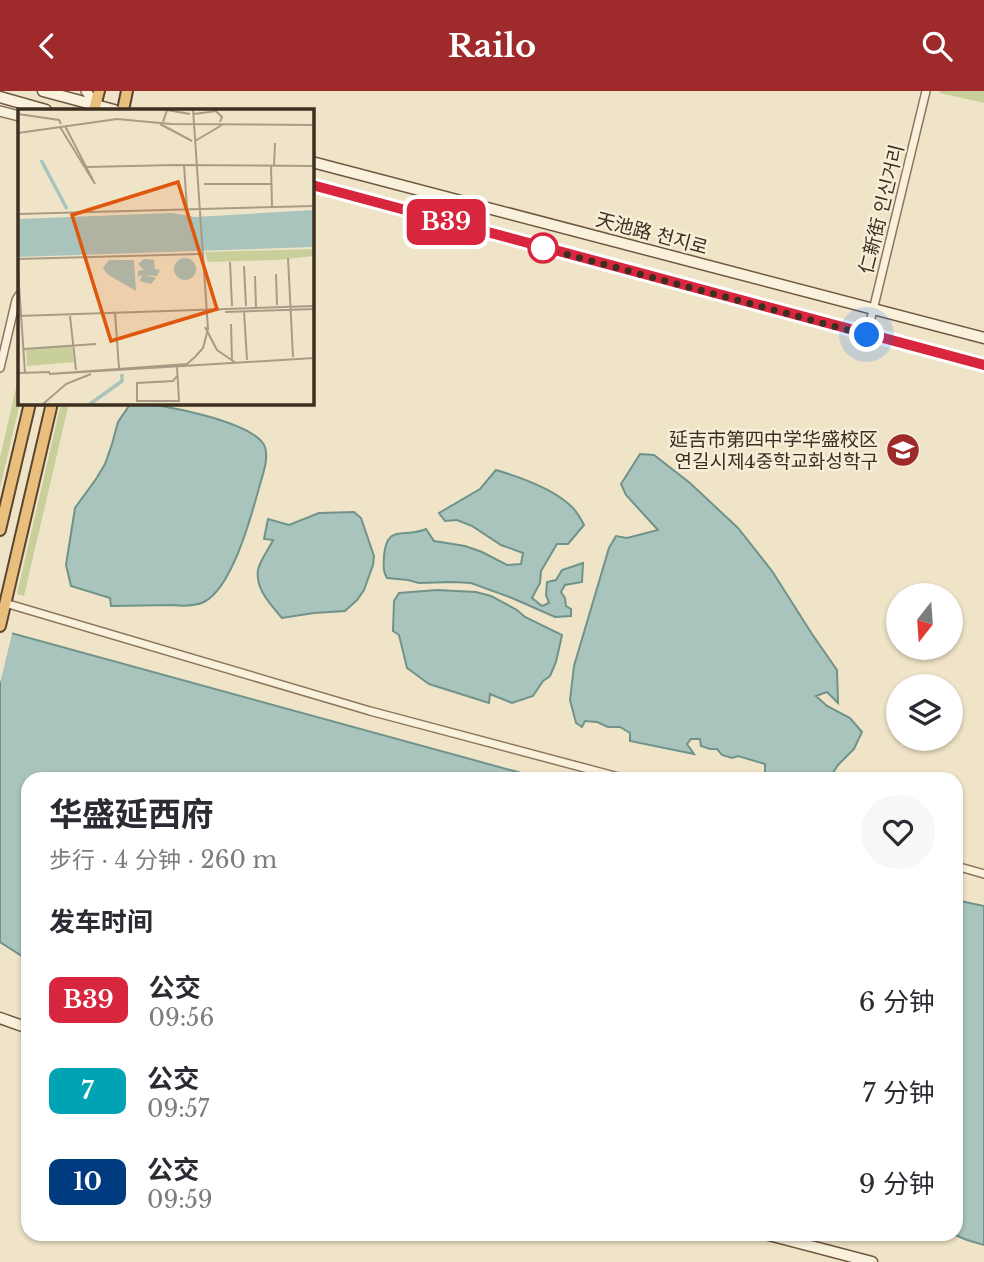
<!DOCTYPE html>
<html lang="zh">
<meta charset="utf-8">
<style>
:root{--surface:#fff;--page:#f7f7f7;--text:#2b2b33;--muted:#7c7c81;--accent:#9e2a2b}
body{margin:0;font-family:"Libre Baskerville","Noto Sans SC","Noto Sans KR",serif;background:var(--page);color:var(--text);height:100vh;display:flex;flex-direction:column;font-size:26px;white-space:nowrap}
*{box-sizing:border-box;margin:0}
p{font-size:23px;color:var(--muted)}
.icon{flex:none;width:38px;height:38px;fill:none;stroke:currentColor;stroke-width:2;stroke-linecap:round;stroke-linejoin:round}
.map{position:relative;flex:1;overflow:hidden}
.side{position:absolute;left:21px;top:681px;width:942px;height:469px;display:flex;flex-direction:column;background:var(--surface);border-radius:21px;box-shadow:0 2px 5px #0004}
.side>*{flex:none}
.badge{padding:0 14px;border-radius:10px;font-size:24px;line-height:46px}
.needle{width:46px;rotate:197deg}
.controls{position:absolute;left:886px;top:492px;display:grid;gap:14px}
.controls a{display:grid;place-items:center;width:77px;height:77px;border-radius:50%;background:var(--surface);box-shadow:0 2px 5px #0004;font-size:35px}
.you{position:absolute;width:35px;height:35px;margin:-18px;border:5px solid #fff;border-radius:50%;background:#1a73e8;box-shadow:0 0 0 10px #1a73e833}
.map>.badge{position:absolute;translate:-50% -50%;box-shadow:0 0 0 4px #fff}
h2{padding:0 28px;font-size:26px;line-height:63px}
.round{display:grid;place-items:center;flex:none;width:74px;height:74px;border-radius:37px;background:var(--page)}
.summary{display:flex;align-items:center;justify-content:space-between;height:119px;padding:0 28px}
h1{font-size:33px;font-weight:700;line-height:52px}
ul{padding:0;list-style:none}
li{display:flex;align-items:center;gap:21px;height:91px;padding:0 28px}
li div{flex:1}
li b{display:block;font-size:26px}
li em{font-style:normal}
li .badge{min-width:77px;font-weight:700;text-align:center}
header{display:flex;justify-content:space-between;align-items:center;height:91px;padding:0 28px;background:var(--accent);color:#fff;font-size:32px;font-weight:700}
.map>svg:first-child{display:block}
.green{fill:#c9cf9b}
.water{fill:#a9c4bc;stroke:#6f938a;stroke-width:2}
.pier{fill:#f0e4c8}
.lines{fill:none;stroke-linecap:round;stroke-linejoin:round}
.minor-casing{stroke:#8d765c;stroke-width:10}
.tertiary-casing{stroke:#8d765c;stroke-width:12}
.secondary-casing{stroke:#6f573f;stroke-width:13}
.trunk-casing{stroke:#5b4430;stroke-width:14}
.minor{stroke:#faf1dc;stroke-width:7}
.tertiary{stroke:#faf1dc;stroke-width:9}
.secondary{stroke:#faf1dc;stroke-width:10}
.trunk{stroke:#eabe7c;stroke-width:10}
.line-casing{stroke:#fff;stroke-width:16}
.line{stroke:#d7263d;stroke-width:10}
.walk{stroke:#3d2e20;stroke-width:7;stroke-dasharray:0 12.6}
.stop-dot{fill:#fff;stroke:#d7263d;stroke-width:3.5}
.labels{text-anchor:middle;stroke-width:5;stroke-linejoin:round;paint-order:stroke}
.street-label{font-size:19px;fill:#3d2e20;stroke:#f7eed8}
.poi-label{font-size:19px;fill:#3d2e20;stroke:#f7eed8;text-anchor:end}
.inset-river{fill:none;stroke:#a9c4bc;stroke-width:3.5}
.inset-road{fill:none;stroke:#a89b85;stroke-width:2}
.view{fill:#df570d;fill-opacity:0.15;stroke:#df570d;stroke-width:3.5}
.inset-edge{fill:none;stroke:#3d2e20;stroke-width:3.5}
</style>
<header><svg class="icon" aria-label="back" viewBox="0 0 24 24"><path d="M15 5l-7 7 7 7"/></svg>Railo<svg class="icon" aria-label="search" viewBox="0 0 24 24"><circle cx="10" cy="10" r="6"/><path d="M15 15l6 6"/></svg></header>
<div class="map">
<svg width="984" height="1171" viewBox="0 0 984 1171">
<rect width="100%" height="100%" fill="#f0e4c8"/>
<!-- green -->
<path class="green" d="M940,0H984V12L940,2Z
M19,284L20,312L0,397V366Z
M61,312H69L24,505L17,503Z"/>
<!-- water -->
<path class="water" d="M131,312C156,311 256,331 265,356C269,369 262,385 259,397C251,426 232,497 204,511C195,515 181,515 172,514L111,515L110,507L71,495L66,474L75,417L96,388L105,373L112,353L118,331Z
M640,363L654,364L690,392L738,437L772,480L812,543L837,579L838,612L827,601L816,605L827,615L850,627L862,641L854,658L838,674L829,688L822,682C815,684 810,682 804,683C790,685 777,696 765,681V673L738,665L732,667L722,664L717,658H710L701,655L700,648H691L687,653L694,663L630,650V642L620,636H608L597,631L585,630L582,636L576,632L570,609L574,575L609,457L616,445L627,447L658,439L626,404L621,393Z
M496,379C520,386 554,398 572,416C577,421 581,428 584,434L568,453H557L541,480L540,492L532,507L542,515L549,512L546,504L547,491L556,489L562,479L583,472L582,491L565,494L561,501L565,507L566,515L571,518V525L555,526L512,507L471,492L453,491L419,492L408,489L387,487C382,479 384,473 384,465C387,431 405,448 426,438L434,450L465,455L482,461L507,474L521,473L523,462L501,454L472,435L457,429L445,430L439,422L480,398Z
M354,421L361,427L374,465L373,474L364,499L357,509L345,520L314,522L282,527C271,514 255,498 258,479C260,469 269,458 273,449L264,448L268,428L289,434L319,422Z
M437,499L476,501L491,505L517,519L525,526L562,544L556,571L550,585L543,590L533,605L512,612L490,603L489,612L429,593L407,577L399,544L393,540L394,510L399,502Z
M0,539L543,688H28V869L0,851Z
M956,809L984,815V1154L967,1149L953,1143H956Z"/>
<!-- pier -->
<path class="pier" d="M0,535L13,539L0,592Z"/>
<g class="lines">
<!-- minor casing -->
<g class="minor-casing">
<path id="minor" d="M867,244L926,0
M0,277L16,209L19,204
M5,512L370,620L626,688
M956,775L984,783"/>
</g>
<!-- tertiary casing -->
<g class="tertiary-casing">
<path id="tertiary" d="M86,0L96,14
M0,20L19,25"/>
</g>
<!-- secondary casing -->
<g class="secondary-casing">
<path id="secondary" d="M43,0L114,19
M0,6L46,19
M312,71L984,247
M312,94L984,274
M0,927L28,937
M765,1143L872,1171"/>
</g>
<!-- trunk casing -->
<g class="trunk-casing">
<path id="trunk" d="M94,19L99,0
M123,19L127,0
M0,439L30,312
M0,535L52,312"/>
</g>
<!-- minor -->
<use href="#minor" class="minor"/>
<!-- tertiary -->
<use href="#tertiary" class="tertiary"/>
<!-- secondary -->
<use href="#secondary" class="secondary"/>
<!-- trunk -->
<use href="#trunk" class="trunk"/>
</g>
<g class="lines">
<!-- line casing -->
<g class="line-casing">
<path id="line" d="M312,94L984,274"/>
</g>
<!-- line -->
<use href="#line" class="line"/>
<!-- walk -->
<path class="walk" d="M543,157L867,244"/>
</g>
<!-- icons -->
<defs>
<g id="school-disc" transform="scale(1.75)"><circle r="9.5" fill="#9e2a2b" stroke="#f7eed8"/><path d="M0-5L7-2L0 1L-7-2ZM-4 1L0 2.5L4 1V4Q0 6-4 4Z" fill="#fff"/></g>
</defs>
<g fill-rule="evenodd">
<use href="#school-disc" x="903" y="359"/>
</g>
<!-- markers -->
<circle class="stop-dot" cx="543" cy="157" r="14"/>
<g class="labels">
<!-- street labels -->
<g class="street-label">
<text transform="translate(881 118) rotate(-76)" y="7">仁新街 인신거리</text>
<text transform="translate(652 142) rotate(15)" y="7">天池路 천지로</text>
</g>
<!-- poi labels -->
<g class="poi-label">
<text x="878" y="355">延吉市第四中学华盛校区<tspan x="878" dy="22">연길시제4중학교화성학구</tspan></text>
</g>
</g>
<!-- overview -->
<g transform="translate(18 18)">
<rect width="296" height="296" fill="#f0e4c8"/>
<path d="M296,140V147L259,151L190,153L187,143ZM54,237L56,253L9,257L8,240Z" fill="#c9cf9b"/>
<path d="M296,101V138L0,148V110L154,104L177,108ZM156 160a11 11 0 1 1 22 0a11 11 0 1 1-22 0ZM126,150L136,151L137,160L142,161L139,167L127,166L138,169L133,175L122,172L124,165L120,168V162L126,161L120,155ZM91,151H116L118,182L89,165L85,159Z" fill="#a9c4bc"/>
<path class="inset-river" d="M23,51L49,100M72,295L104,272V265"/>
<path class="inset-road" d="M0,5L41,11L43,15M176,5L198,2L204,8L202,13M145,13L149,1L172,5M142,15L174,32M42,18L77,75L47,17M0,24L99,10L153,15L296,16M177,32L204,16M157,56L296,57M166,56L169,100M253,57L254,97M256,57L257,34M68,58L158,56M186,75H254M0,105L296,97M270,149L275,248M0,150L182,145M212,153L214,197M226,157L228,197M0,161L7,264M258,165L259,196M237,167L238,198M226,202L229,251M207,203L296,200M97,204L101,259M0,207L296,197M52,207L58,261M213,215L214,252M187,218L199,241L218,254M6,240L78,235M169,255L31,265L165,257L169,255L177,248L185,239L190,220L175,0M165,257L296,249M159,258L161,292H119V274L155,272L159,267M0,264L32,263M25,295L48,275L73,265"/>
<path class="view" d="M160,73L199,200L93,232L54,106Z"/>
<rect width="296" height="296" class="inset-edge"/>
</g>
</svg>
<div class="controls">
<a><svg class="needle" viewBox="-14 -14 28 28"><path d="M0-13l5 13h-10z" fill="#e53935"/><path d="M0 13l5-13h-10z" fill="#7c7c81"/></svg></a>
<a><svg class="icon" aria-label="layers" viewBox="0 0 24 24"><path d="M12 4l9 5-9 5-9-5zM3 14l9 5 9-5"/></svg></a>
</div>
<div class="you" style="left:867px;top:244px"></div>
<b class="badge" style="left:446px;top:131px;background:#d7263d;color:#fff">B39</b>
<section class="side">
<div class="summary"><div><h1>华盛延西府</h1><p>步行 · 4 分钟 · 260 m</p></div><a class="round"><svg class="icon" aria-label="heart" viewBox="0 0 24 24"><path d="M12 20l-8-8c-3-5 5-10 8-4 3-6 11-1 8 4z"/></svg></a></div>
<h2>发车时间</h2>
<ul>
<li><span class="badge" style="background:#d7263d;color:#fff">B39</span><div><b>公交</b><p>09:56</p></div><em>6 分钟</em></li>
<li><span class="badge" style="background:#00a3b4;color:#fff">7</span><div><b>公交</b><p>09:57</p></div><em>7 分钟</em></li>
<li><span class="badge" style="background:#003b80;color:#fff">10</span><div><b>公交</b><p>09:59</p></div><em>9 分钟</em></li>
</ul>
</section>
</div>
